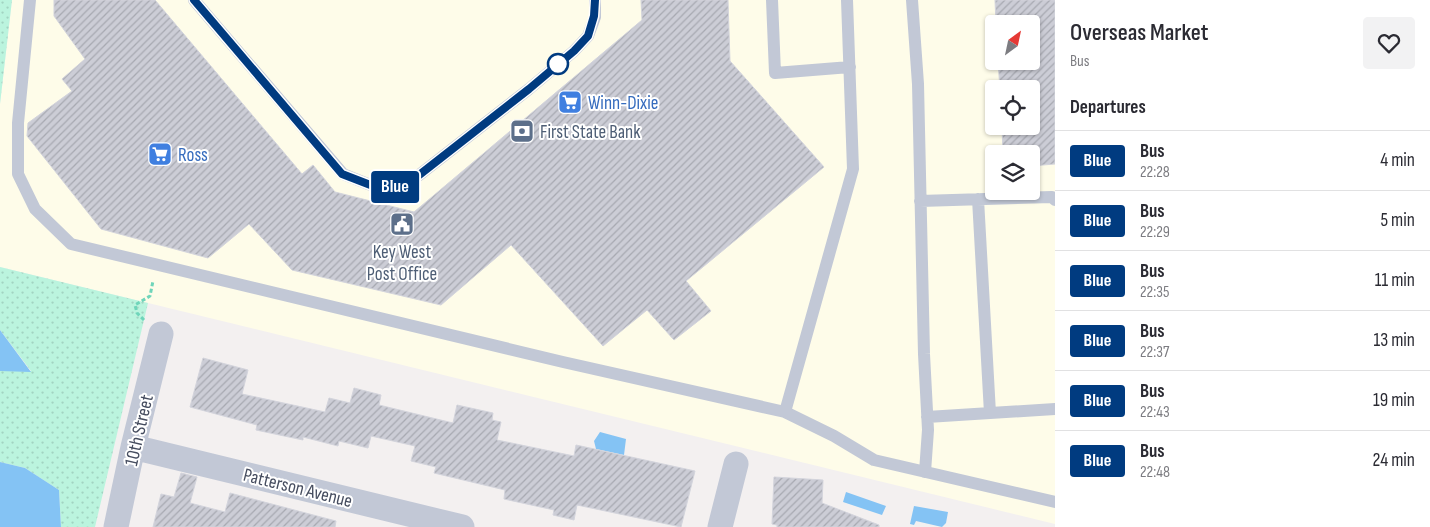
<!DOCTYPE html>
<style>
:root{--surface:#fff;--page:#f2f2f3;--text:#2b2b33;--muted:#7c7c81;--line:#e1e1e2}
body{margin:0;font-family:"Sofia Sans Condensed",sans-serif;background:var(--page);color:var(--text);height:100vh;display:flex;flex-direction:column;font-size:19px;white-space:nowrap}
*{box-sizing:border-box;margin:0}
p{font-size:16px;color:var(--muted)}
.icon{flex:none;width:28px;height:28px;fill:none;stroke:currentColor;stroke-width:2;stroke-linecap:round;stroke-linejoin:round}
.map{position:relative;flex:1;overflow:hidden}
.panel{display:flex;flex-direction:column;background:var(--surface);width:375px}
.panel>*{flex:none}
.badge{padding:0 10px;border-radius:4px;font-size:18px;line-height:32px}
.needle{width:32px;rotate:33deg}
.fabs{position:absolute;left:985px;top:15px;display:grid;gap:10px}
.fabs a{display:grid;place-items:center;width:55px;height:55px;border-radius:5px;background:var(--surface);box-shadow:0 1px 4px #0004;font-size:25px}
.map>.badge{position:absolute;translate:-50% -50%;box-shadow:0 0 0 2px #fff}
h2{padding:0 15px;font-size:19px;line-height:45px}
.round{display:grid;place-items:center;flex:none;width:52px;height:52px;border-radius:5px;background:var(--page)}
.head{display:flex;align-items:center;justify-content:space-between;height:85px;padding:0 15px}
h1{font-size:24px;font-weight:600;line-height:38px}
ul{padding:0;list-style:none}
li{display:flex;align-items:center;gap:15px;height:60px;padding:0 15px;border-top:1px solid var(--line)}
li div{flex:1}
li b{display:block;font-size:19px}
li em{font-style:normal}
li .badge{min-width:55px;font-weight:700;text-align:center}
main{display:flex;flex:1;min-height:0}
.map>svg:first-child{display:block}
.commercial{fill:#fefce9;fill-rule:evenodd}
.grass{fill:url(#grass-dots)}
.water{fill:#84c3f4}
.building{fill:url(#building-hatch);stroke:#d3d4dc}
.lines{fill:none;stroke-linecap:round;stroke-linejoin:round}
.path{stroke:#6fd5ba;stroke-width:3;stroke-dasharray:4 2.5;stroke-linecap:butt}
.service{stroke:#c2c8d6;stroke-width:12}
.minor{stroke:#c2c8d6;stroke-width:25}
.line-casing{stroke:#fff;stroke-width:11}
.line{stroke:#003b80;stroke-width:8}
.stop-dot{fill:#fff;stroke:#003b80;stroke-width:2.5}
.labels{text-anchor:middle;stroke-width:4;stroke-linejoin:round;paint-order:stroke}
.shop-label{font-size:19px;fill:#366cbe;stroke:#fff;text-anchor:start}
.service-label{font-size:19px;fill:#4e5e75;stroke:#fff;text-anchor:start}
.street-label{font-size:19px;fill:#464d5f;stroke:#fff}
</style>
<main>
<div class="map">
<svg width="1055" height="527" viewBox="0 0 1055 527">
<defs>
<pattern id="grass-dots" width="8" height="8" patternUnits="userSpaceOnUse" patternTransform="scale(1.25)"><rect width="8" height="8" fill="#bbf4de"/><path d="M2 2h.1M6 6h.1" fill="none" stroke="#a2d3c1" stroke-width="1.8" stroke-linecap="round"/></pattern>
<pattern id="building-hatch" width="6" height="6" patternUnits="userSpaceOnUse" patternTransform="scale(1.25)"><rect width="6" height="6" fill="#cccdd6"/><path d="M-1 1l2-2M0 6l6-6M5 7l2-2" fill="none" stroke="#a7a9b1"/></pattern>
</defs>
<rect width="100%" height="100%" fill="#f3f0f0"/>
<!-- commercial -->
<path class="commercial" d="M12,0H1055V524L0,267V104ZM994,24H1031V61H994ZM994,89H1031V126H994ZM994,154H1031V191H994Z"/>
<!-- grass -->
<path class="grass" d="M0,0H12L0,104Z
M0,267L148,303L95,527H61L59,490L25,468L0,462V371H31L0,330Z"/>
<!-- water -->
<path class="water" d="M0,330L31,372L0,371Z
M600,432L626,439L624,455L596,449L594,441Z
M0,462L25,468L59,490L61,527H0Z
M846,492L886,506L882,515L843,502Z
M914,506L948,512L946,523L942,527L916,521L914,525L910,524Z"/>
<!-- building -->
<path class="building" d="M54,0H155L302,174L313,165L335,192L414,212L642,20L641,0H728L730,61L824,167L686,281L711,311L674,340L647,310L603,346L511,245L441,305L292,270L249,224L208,258L101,229L27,136L28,123L72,91L62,79L85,59L54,16Z
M995,0H1055V164L1031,166V154H1003L1002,126H1031V89H1000L998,61H1031V24H996Z
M203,358L248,370L242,394L325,412L329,398L350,403L354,388L381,395L379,405L453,423L457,405L493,413L492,420L501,422L497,440L574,456L576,445L695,471L681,527L577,505L574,520L553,515L554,510L504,499L505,490L434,473L436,467L411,461L415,446L371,436L368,448L339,441L338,446L303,437V440L256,430L257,425L190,407Z
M181,473L197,477L190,503L225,512L230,493L336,521L335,527H153L161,494L174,497Z
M774,477L823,480L822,503L879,525V527H777V525L772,524Z"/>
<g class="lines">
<!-- path -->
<path class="path" d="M144,320L137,313L135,305L150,296L153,281"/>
<!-- service -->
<path class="service" d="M30,0L18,123V174L35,209L71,244L563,362L785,412
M194,0L343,174L373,186L397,187L414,179L529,89L574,51L588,36L595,17V0
M772,0L775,73L850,67
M847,0L853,169L785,412L834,436L874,460L1055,502
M912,0L918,84L924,354L928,430L925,472
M978,199L990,413
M920,201L1052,197L1055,200
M927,417L1055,409"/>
<!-- minor -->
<path class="minor" d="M133,447L462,527
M116,527L133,447L161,334
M720,527L736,464"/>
</g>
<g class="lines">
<!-- line casing -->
<g class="line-casing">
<path id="line" d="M194,0L342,174L373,186L397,187L414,179L529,89L574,51L588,36L594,16L595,0"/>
</g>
<!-- line -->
<use href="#line" class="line"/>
</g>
<!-- icons -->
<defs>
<g id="supermarket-square" transform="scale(1.25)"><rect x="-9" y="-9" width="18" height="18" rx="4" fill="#3f7fe0" stroke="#fff"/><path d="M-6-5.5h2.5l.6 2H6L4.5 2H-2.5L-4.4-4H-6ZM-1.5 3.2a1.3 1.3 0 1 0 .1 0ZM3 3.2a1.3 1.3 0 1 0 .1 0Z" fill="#fff"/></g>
<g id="bank-square" transform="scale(1.25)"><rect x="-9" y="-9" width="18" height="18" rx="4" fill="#5c6f8a" stroke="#fff"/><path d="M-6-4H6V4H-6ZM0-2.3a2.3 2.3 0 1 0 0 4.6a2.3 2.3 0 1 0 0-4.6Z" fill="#fff"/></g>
<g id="civic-square" transform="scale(1.25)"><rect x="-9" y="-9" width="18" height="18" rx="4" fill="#5c6f8a" stroke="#fff"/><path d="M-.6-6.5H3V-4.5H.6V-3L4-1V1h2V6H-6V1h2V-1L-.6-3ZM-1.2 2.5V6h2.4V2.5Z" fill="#fff"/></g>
</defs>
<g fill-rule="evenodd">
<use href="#supermarket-square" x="570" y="102"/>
<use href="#bank-square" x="522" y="131"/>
<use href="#supermarket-square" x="160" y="154"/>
<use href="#civic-square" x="402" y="224"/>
</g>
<!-- markers -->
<circle class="stop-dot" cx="558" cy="64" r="10"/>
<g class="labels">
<!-- shop labels -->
<g class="shop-label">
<text x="588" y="109">Winn-Dixie</text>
<text x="178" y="161">Ross</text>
</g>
<!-- service labels -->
<g class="service-label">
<text x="540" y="138">First State Bank</text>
<text x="402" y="258" text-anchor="middle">Key West<tspan x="402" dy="22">Post Office</tspan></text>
</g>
<!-- street labels -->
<g class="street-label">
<text transform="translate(138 430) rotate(-77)" y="7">10th Street</text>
<text transform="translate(298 487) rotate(14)" y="7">Patterson Avenue</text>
</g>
</g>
</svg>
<div class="fabs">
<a><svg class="needle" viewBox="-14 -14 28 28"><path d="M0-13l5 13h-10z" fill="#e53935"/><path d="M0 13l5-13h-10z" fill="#7c7c81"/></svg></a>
<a><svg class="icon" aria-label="locate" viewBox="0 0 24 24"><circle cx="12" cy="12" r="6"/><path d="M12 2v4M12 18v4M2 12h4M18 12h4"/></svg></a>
<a><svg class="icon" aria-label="layers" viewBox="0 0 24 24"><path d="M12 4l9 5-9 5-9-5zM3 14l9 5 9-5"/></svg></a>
</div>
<b class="badge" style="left:395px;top:187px;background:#003b80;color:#fff">Blue</b>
</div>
<section class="panel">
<div class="head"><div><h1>Overseas Market</h1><p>Bus</p></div><a class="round"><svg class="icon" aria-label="heart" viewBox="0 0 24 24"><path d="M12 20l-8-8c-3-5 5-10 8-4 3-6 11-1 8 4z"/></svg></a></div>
<h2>Departures</h2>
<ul>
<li><span class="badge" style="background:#003b80;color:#fff">Blue</span><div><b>Bus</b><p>22:28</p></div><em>4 min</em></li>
<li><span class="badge" style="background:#003b80;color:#fff">Blue</span><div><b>Bus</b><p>22:29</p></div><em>5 min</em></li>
<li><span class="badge" style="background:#003b80;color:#fff">Blue</span><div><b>Bus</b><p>22:35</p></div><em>11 min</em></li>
<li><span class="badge" style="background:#003b80;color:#fff">Blue</span><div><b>Bus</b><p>22:37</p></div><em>13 min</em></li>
<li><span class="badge" style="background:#003b80;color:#fff">Blue</span><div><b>Bus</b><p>22:43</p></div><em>19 min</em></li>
<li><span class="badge" style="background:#003b80;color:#fff">Blue</span><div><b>Bus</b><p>22:48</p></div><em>24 min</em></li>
</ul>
</section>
</main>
